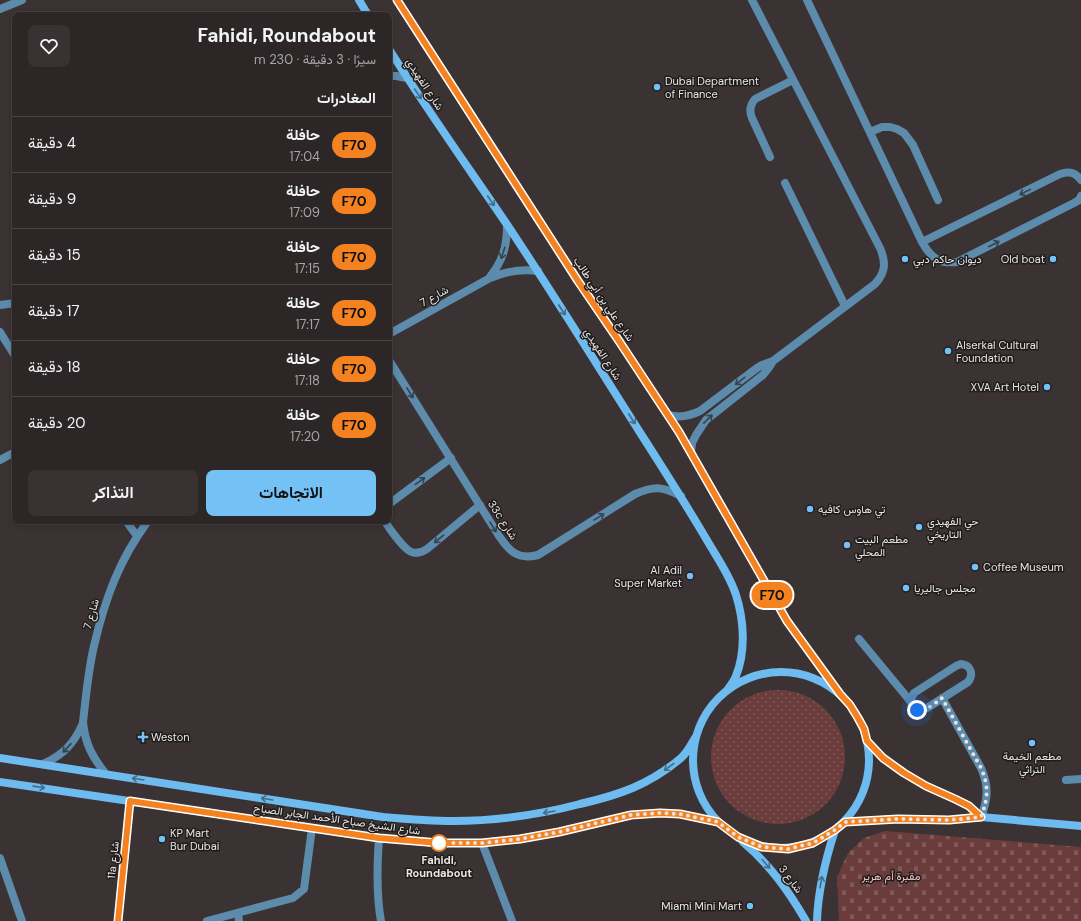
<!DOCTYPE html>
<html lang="ar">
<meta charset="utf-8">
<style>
:root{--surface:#2c2626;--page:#383232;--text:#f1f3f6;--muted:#a6a5a7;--line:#484343;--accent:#73c1f5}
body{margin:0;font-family:"DM Sans",Vazirmatn,sans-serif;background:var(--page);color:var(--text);direction:rtl;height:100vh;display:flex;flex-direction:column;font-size:15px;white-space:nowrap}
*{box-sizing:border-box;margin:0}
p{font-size:13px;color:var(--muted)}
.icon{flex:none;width:22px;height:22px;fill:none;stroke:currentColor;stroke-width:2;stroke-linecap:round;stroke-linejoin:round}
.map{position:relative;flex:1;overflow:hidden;direction:ltr}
.details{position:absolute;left:12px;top:12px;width:380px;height:512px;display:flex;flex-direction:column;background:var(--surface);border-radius:8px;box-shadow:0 2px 6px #0003,0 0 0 1px var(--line);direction:rtl}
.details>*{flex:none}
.badge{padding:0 8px;border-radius:13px;font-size:14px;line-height:26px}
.you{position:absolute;width:20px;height:20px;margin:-10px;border:3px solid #fff;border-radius:50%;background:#1a73e8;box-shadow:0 0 0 6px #1a73e833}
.map>.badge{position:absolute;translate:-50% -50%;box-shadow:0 0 0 2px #fff}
h2{padding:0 16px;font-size:15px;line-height:36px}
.round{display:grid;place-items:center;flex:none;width:42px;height:42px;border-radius:8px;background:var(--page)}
.head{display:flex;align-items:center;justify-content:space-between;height:68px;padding:0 16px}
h1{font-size:19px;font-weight:700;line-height:30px}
.primary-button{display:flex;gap:8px;margin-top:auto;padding:8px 16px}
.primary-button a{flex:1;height:46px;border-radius:8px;background:var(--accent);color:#111;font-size:16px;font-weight:700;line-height:46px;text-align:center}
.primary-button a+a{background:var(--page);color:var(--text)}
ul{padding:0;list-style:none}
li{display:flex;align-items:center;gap:12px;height:56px;padding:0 16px;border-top:1px solid var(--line)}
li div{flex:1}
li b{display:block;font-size:15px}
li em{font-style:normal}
li .badge{min-width:44px;font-weight:700;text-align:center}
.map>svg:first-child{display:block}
.grass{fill:url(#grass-dots)}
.cemetery{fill:url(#cemetery-stones)}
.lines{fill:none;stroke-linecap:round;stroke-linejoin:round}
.lane{stroke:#5c8bac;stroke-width:8}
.street{stroke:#5c8bac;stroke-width:8}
.secondary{stroke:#6dbbef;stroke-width:8}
.oneway{stroke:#466c86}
.oneway2{stroke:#34434e}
.line-casing{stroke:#fff;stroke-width:9}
.line{stroke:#f58220;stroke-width:6}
.walk{stroke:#eae4e4;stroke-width:4;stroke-dasharray:0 7.2}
.poi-dot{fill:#73c1f5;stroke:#1f1c1c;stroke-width:1.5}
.stop-dot{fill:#fff;stroke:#f58220;stroke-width:2}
.labels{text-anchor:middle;stroke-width:3;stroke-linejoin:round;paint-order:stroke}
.poi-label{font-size:11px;fill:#eae4e4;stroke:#1f1c1c;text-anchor:start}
.street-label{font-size:11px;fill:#eae4e4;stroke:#1f1c1c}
.stop-label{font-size:11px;font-weight:bold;fill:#eae4e4;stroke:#1f1c1c}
.park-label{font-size:11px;fill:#f1c4c3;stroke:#1f1c1c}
</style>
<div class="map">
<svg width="1081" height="921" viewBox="0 0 1081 921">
<defs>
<pattern id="grass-dots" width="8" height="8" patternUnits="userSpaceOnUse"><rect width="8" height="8" fill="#6a3d3c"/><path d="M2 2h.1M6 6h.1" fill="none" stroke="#7f5958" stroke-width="1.8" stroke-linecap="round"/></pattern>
<pattern id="cemetery-stones" width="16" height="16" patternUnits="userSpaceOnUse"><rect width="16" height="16" fill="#6a3d3c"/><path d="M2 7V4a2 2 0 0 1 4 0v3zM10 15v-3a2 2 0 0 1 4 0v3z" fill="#7f5958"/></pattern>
</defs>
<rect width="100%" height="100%" fill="#3b3333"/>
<!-- grass -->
<path class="grass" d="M711 757a67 67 0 1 1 134 0a67 67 0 1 1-134 0Z"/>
<!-- cemetery -->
<path class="cemetery" d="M885,831L1081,847V921H839L837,877L848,853L864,838Z"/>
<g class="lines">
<!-- lane -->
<path class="lane" d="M807,0L922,242
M870,132L882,127H890L897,129L904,133L913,145L938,200
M770,157L752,118C749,111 750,105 755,99L793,80
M1081,180C1075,172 1069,171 1060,174L922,242C931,258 939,264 957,262L1074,203L1079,200L1081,196
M785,183L845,306
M668,415C680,418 689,416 700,411L757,368L762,365L773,361L875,284C886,272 886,262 880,248L752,0
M691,452L692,443L696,435L706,420L763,375L770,366L773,361
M389,504L451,458
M385,521C388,527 392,532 396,537C405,548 412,559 427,549L480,505
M859,639L911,702
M961,664C971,665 974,674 968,682L927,708C914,713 907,704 914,693L956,666Z
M942,698L981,768C989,786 988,799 981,817
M1066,780L1081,779
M379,838C377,866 376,894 381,921
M482,843L512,921
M0,858L22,921
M207,921L293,898L304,889L312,828"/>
<!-- street -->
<path class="street" d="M0,9L22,0
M389,76H396L407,78
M490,277C503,260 507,247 507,225
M0,305L15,303
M0,332L15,356
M389,334L490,278C506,271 520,269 538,271
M389,360L499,536C510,552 518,560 538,555L635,494C654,486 662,486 681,496
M0,460L15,452
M126,521L137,536
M43,764C63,755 74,744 83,723
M106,774C92,757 85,743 83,722C86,697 88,671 94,646C105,599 119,560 148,521
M238,913L239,921
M118,921L130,801"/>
<!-- secondary -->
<path class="secondary" d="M359,0L368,15
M397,0L578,281L619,341L679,432L787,621L839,694
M389,49C427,110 468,167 508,226C554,295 597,365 641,434C664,470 687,506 708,542C718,559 730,576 736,595C744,620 746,651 736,676C734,681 731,685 728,689
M693 760a88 88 0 1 1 176 0a88 88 0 1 1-176 0Z
M867,741L883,758L904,773L926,786L955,799L969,806L981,817
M0,758L383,817C406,819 429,821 453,821C496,821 538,815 580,804C619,795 649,785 681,758C687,753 691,745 695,738
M0,782L379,838L439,843H482L520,839L559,832L631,815L660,813L680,814L718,822
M845,822L897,819L949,820L981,817L1081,826
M743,842C770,865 788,890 806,921
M817,921C818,889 825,861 835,830"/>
</g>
<!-- one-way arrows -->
<defs><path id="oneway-shaft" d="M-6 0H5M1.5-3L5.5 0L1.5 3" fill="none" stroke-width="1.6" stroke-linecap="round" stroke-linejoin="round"/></defs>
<g class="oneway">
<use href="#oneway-shaft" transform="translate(418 94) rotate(56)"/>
<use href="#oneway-shaft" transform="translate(491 201) rotate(56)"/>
<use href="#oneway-shaft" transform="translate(562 310) rotate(57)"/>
<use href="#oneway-shaft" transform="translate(632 419) rotate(57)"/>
<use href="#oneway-shaft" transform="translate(669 767) rotate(144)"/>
<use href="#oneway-shaft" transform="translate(138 779) rotate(-171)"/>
<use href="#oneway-shaft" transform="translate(39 787) rotate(8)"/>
<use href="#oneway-shaft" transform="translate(267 799) rotate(-171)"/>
<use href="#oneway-shaft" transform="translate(549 812) rotate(170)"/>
<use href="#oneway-shaft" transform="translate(766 864) rotate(48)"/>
<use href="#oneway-shaft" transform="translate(821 882) rotate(-80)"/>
</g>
<g class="oneway2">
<use href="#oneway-shaft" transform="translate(1025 192) rotate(154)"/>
<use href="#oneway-shaft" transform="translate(994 244) rotate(-27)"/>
<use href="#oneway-shaft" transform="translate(503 253) rotate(108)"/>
<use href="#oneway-shaft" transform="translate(740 381) rotate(142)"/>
<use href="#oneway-shaft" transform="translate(410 393) rotate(58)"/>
<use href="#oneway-shaft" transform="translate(708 419) rotate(-45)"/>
<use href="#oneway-shaft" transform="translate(420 481) rotate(-36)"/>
<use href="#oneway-shaft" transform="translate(599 517) rotate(-32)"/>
<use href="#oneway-shaft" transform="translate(493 527) rotate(58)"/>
<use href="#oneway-shaft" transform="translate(439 539) rotate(140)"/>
<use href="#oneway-shaft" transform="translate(67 748) rotate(133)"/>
</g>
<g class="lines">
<!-- line casing -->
<g class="line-casing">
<path id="line" d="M118,921L130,801L379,838L439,843H482L520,839L559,832L631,815L660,813L680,814L718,822L738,837L762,847L788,849L813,843L835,830L845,822L898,819L949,820L981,817L969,806L955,799L926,786L904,773L883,758L867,741L864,729L858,718L850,705L840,694L787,621L679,432L619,341L578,281L397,0"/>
</g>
<!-- line -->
<use href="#line" class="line"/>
<!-- walk -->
<path class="walk" d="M439,843H482L520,839L559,832L631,815L660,813L680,814L718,822L738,837L762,847L788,849L813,843L835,830L845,822L898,819L949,820L981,817C988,799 989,786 981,768L942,698C935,703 927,711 917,710"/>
</g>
<!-- markers -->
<g class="poi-dot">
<circle cx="657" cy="87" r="4"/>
<circle cx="905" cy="259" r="4"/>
<circle cx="1053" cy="259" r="4"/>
<circle cx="948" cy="351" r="4"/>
<circle cx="1047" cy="387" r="4"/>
<circle cx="810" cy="509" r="4"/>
<circle cx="919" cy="527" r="4"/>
<circle cx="847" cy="545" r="4"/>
<circle cx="975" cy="567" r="4"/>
<circle cx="690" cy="576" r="4"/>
<circle cx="906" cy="588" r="4"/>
<path d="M141 731h4v4h4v4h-4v4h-4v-4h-4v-4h4z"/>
<circle cx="1032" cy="743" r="4"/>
<circle cx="162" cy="839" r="4"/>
<circle cx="750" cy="906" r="4"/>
</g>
<circle class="stop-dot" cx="439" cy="843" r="8"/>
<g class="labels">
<!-- poi labels -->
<g class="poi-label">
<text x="665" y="85">Dubai Department<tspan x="665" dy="13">of Finance</tspan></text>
<text x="913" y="263">ديوان حاكم دبي</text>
<text x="1045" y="263" text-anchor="end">Old boat</text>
<text x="956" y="349">Alserkal Cultural<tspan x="956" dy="13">Foundation</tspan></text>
<text x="1039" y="391" text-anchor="end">XVA Art Hotel</text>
<text x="818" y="513">تي هاوس كافيه</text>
<text x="927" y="525">حي الفهيدي<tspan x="927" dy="13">التاريخي</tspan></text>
<text x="855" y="543">مطعم البيت<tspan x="855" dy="13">المحلي</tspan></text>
<text x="983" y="571">Coffee Museum</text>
<text x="682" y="574" text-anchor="end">Al Adil<tspan x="682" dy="13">Super Market</tspan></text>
<text x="914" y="592">مجلس جاليريا</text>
<text x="151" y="741">Weston</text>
<text x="1032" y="760" text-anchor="middle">مطعم الخيمة<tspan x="1032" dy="13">التراثي</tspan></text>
<text x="170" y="837">KP Mart<tspan x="170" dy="13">Bur Dubai</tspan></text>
<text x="742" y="910" text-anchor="end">Miami Mini Mart</text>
</g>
<!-- street labels -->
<g class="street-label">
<text transform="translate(425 84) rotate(57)" y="4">شارع الفهيدي</text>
<text transform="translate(434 296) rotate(-29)" y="4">شارع 7</text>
<text transform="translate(604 299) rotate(56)" y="4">شارع علي بن أبي طالب</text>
<text transform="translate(603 354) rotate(57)" y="4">شارع الفهيدي</text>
<text transform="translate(503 520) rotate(57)" y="4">33c شارع</text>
<text transform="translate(91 614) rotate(-74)" y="4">شارع 7</text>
<text transform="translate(337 819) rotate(8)" y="4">شارع الشيخ صباح الأحمد الجابر الصباح</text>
<text transform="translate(113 860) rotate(-84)" y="4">11a شارع</text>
<text transform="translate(791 879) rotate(53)" y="4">شارع 3</text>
</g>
<!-- stop labels -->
<g class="stop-label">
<text x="439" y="864">Fahidi,<tspan x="439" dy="13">Roundabout</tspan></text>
</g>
<!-- park labels -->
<g class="park-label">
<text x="891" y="880">مقبرة أم هرير</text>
</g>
</g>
</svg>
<div class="you" style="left:917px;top:710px"></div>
<b class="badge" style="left:772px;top:595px;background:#f58220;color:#111">F70</b>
<section class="details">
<div class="head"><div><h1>Fahidi, Roundabout</h1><p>سيرًا · 3 دقيقة · 230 m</p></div><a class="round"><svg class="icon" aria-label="heart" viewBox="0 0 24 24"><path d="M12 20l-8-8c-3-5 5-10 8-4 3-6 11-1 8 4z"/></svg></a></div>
<h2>المغادرات</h2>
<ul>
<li><span class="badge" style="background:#f58220;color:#111">F70</span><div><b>حافلة</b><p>17:04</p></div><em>4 دقيقة</em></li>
<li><span class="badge" style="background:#f58220;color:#111">F70</span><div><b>حافلة</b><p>17:09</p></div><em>9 دقيقة</em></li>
<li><span class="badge" style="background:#f58220;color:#111">F70</span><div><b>حافلة</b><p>17:15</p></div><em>15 دقيقة</em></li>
<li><span class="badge" style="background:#f58220;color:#111">F70</span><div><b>حافلة</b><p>17:17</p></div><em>17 دقيقة</em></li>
<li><span class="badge" style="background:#f58220;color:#111">F70</span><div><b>حافلة</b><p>17:18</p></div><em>18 دقيقة</em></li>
<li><span class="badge" style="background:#f58220;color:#111">F70</span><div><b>حافلة</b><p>17:20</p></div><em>20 دقيقة</em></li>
</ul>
<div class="primary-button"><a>الاتجاهات</a><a>التذاكر</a></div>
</section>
</div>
